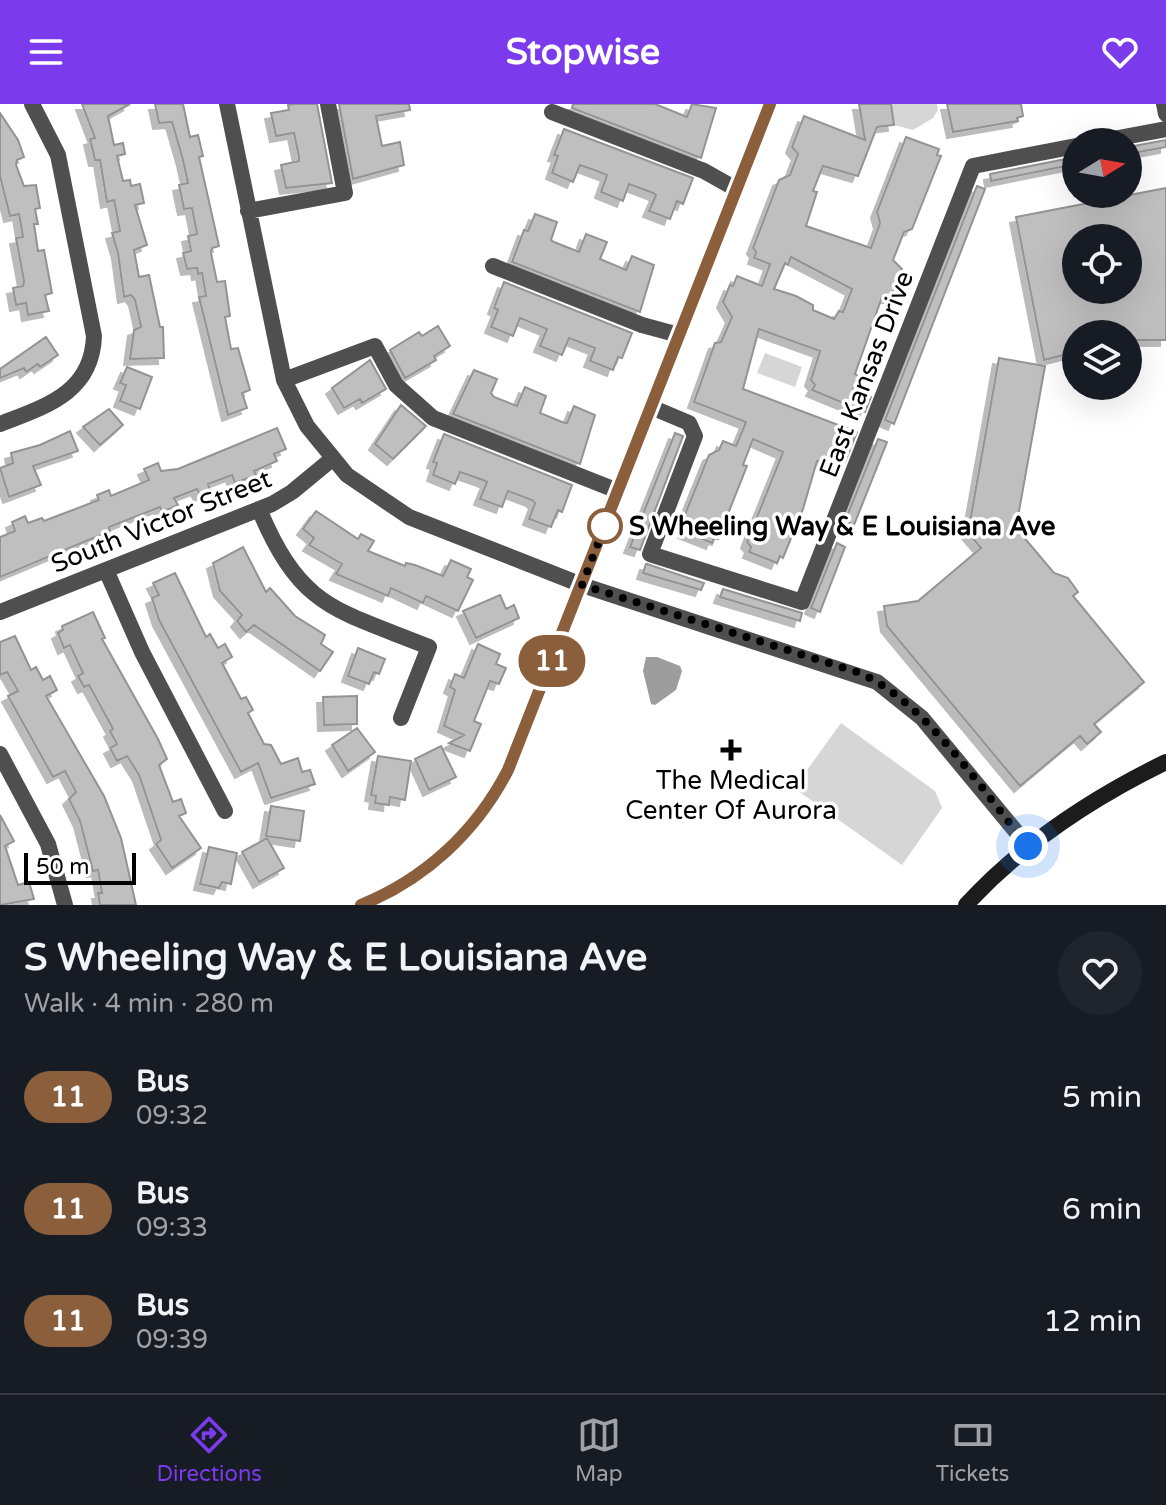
<!DOCTYPE html>
<meta charset="utf-8">
<style>
:root{--surface:#171b24;--page:#20242c;--text:#f1f3f6;--muted:#9ea1a6;--line:#363941;--accent:#7c3aed}
body{margin:0;font-family:"Varela Round",sans-serif;background:var(--page);color:var(--text);height:100vh;display:flex;flex-direction:column;font-size:30px;white-space:nowrap}
*{box-sizing:border-box;margin:0}
p{font-size:26px;color:var(--muted)}
.icon{flex:none;width:44px;height:44px;fill:none;stroke:currentColor;stroke-width:2;stroke-linecap:round;stroke-linejoin:round}
.map{position:relative;height:801px;overflow:hidden}
.sheet{display:flex;flex-direction:column;background:var(--surface);flex:1}
.sheet>*{flex:none}
.badge{padding:0 16px;border-radius:26px;font-size:28px;line-height:52px}
.needle{width:52px;rotate:79deg}
.tools{position:absolute;left:1062px;top:24px;display:grid;gap:16px}
.tools a{display:grid;place-items:center;width:80px;height:80px;border-radius:50%;background:var(--surface);box-shadow:0 8px 32px #0002;font-size:40px}
.scale{position:absolute;left:24px;bottom:20px;width:112px;box-sizing:border-box;padding-left:8px;border:4px solid #000;border-top:0;font-size:22px;line-height:28px;white-space:nowrap;color:#000;-webkit-text-stroke:6px #fff;paint-order:stroke}
.you{position:absolute;width:40px;height:40px;margin:-20px;border:6px solid #fff;border-radius:50%;background:#1a73e8;box-shadow:0 0 0 12px #1a73e833}
.map>.badge{position:absolute;translate:-50% -50%;box-shadow:0 0 0 4px #fff}
.round{display:grid;place-items:center;flex:none;width:84px;height:84px;border-radius:42px;background:var(--page)}
.headline{display:flex;align-items:center;justify-content:space-between;height:136px;padding:0 24px}
h1{font-size:38px;font-weight:800;line-height:60px}
ul{padding:0;list-style:none}
li{display:flex;align-items:center;gap:24px;height:112px;padding:0 24px}
li div{flex:1}
li b{display:block;font-size:30px}
li em{font-style:normal}
li .badge{min-width:88px;font-weight:700;text-align:center}
header{display:flex;justify-content:space-between;align-items:center;height:104px;padding:0 24px;background:var(--accent);color:#fff;font-size:36px;font-weight:800}
.tab-bar{display:flex;justify-content:space-around;align-items:center;height:112px;border-top:2px solid var(--line);background:var(--surface);font-size:22px;color:var(--muted)}
.tab-bar a{display:grid;justify-items:center;gap:4px}
.tab-bar .selected{color:var(--accent)}
.map>svg:first-child{display:block}
.green{fill:#d6d6d6}
.water{fill:#9d9d9d}
.building{fill:#bfbfbf;stroke:#939393;stroke-width:2;fill-rule:evenodd;filter:url(#shadow)}
.lines{fill:none;stroke-linecap:round;stroke-linejoin:round}
.street{stroke:#4f4f4f;stroke-width:16}
.secondary{stroke:#1c1c1c;stroke-width:16}
.line-casing{stroke:#fff;stroke-width:18}
.line{stroke:#8b5e3c;stroke-width:12}
.walk{stroke:#000;stroke-width:8;stroke-dasharray:0 14.4}
.stop-dot{fill:#fff;stroke:#8b5e3c;stroke-width:4}
.poi-dot{fill:#000;stroke:#fff;stroke-width:3}
.labels{text-anchor:middle;stroke-width:7;stroke-linejoin:round;paint-order:stroke}
.street-label{font-size:26px;fill:#000;stroke:#fff}
.stop-label{font-size:26px;font-weight:bold;fill:#000;stroke:#fff;text-anchor:start}
.poi-label{font-size:26px;fill:#000;stroke:#fff}
</style>
<header><svg class="icon" aria-label="menu" viewBox="0 0 24 24"><path d="M4 6h16M4 12h16M4 18h16"/></svg>Stopwise<svg class="icon" aria-label="heart" viewBox="0 0 24 24"><path d="M12 20l-8-8c-3-5 5-10 8-4 3-6 11-1 8 4z"/></svg></header>
<div class="map">
<svg width="1166" height="801" viewBox="0 0 1166 801">
<defs>
<filter id="shadow"><feDropShadow dx="-6" dy="6" stdDeviation="0" flood-color="#0004"/></filter>
</defs>
<rect width="100%" height="100%" fill="#fff"/>
<!-- green -->
<path class="green" d="M891,0H937L938,6L933,14L913,26L894,21Z
M765,249L802,263L795,283L757,269Z
M841,619L935,687L942,704L902,761L794,684Z"/>
<!-- water -->
<path class="water" d="M646,553H657L680,562L682,567L676,586L655,601L651,600L643,567Z"/>
<!-- building -->
<path class="building" d="M82,0H130L108,12L114,41L123,39L125,50L117,52L123,77L130,76L131,82L140,80L144,99L135,101L147,141L134,146L139,173L149,171L160,223H163L164,254L130,255L134,226L141,223L135,196L131,191L124,193L118,149L112,129L120,127L114,96L107,98L100,56H95L90,35L95,34Z
M155,0H183L190,33L198,31L203,52L199,53L219,142L212,144L211,149L217,178L225,177L230,212L225,213L231,245L238,244L250,286L242,289L247,304L228,311L199,193L206,192L202,169L198,170L197,164L187,165L183,149L191,147L188,132L197,130L192,104L184,105L179,81L188,79L183,56L172,18L159,19Z
M295,0H317L332,79L286,84L281,61L299,57V53L294,29L276,32L271,9L289,6L288,1Z
M339,0H409L410,6L376,12L382,42L400,38L404,61L353,75Z
M573,0H655L687,13L692,0L716,4L701,54L572,4Z
M859,0H891L894,21L877,23L858,72L823,62L813,87L817,88L806,122L871,144L880,119L877,108L906,33L939,45L937,51L941,52L912,125L904,128L893,156L902,165L891,193H882L855,270L858,272L853,286L871,293L865,308L812,286L815,281L811,276L820,247L759,225L743,285L857,328L845,358L829,352L827,356L817,357L803,405L783,454L780,452L777,459L749,448L751,443L747,438L783,348L753,335L743,361L747,362L718,435L714,434L712,439L684,428L687,423L682,418L709,351L719,346L723,337L736,342L746,318L694,298L715,239L721,238L732,213L723,198L730,181L733,182L737,172L762,182L770,160L754,154L756,148L753,144L779,76L790,71L798,50L792,43L804,12L865,36ZM791,153L852,185L843,208L839,207L834,215L813,206V201L796,192L774,185L785,159L788,161Z
M947,0H1021L1023,12L1017,14L1018,17L953,28Z
M0,9L18,36L24,53L17,56L16,61L24,82L36,81L40,104L35,105L38,120H34L38,147L44,146L52,189L45,191L49,207L28,211L26,199L16,201L13,184L23,182L24,177L16,134L23,133L19,110L10,112L0,72Z
M564,25L693,74L683,100L677,97L670,115L649,107L656,91L653,89L629,80L623,97L601,88L607,71L594,66L580,61L573,78L552,69L558,52L554,51Z
M1166,36V43L1128,50V43Z
M1076,53V60L991,77L990,70Z
M977,82L985,85L894,320L885,316Z
M1166,84V236H1132L1128,230H1076V248L1044,256L1016,113ZM1076,134H1128V186H1076Z
M535,110L557,118L551,136L554,138L579,148L586,130L607,138L600,155L626,166L632,152L654,161L640,208L512,158L524,126L528,127Z
M504,178L632,229L622,254L618,253L613,266L590,257L595,244L569,234L562,251L540,242L547,225L520,214L513,232L491,223L498,206L494,204Z
M438,222L450,242L434,252L436,256L405,274L390,246L419,228L422,232Z
M46,233L58,251L40,263L38,260L26,268L24,264L0,274V265Z
M999,254L1045,262L1016,424L1054,469L1068,474L1078,488L1073,492L1144,578L1094,620L1101,628L1087,640L1080,632L1020,682L887,522L884,502L918,497L981,444L968,429Z
M370,256L386,285L362,299L360,295L344,304L332,284Z
M127,263L152,273L140,305L120,297L126,281L120,279Z
M474,266L497,275L491,289L494,293L517,302L525,283L546,292L540,309L562,318L567,319L574,302L595,311L580,360L453,310Z
M401,301L426,322L393,355L375,340Z
M109,305L123,321L100,341L83,323Z
M277,324L286,345L274,350L277,357L254,367L256,371L235,379L232,371L208,380L210,387L200,391L197,385L174,394L178,401L162,408L160,403L109,423L110,427L0,473V433L15,427L12,418L25,412L28,419L42,414L44,417L99,396L97,391L109,386L111,392L149,376L144,365L158,359L161,367L178,365Z
M70,327L78,347L33,362L41,381L9,393L0,364L13,359L11,349L40,341Z
M675,329L683,332L640,446L630,443Z
M444,330L572,381L562,408L558,406L551,423L529,415L535,399L532,396L508,387L502,403L480,395L487,378L483,376L460,368L455,380L433,371L437,359L433,358Z
M878,335L887,338L854,421L845,417Z
M316,407L358,435L361,430L374,437L368,447L405,462L406,459L415,461L443,472L451,456L471,465L467,473L473,476L458,507L426,492L423,499L391,484L388,492L336,470L342,460L309,441L314,434L303,425Z
M837,439L845,443L820,508L811,504Z
M243,443L266,488L270,484L295,512L325,531L321,540L333,548L320,567L254,521L246,528L237,517L242,511L220,487L213,459Z
M646,460H647L704,479L701,486L643,469Z
M175,469L206,533L210,530L218,544L225,540L232,553L222,559L241,595L246,593L253,606L248,609L264,640L271,641L281,660L298,654L302,668L310,666L315,680L271,694L258,659L241,668L159,516L152,494L159,491L153,479Z
M723,485L802,509L800,517L720,493Z
M500,491L506,505L514,501L519,514L476,534L463,507Z
M93,508L105,534L102,535L158,635L167,655L159,661L173,698L181,695L186,709L179,712L201,744L172,764L156,740L161,736L139,671L127,652L117,657L110,644L117,640L110,627L113,625L89,581L84,583L78,572L83,569L70,541L64,544L58,529L63,526L62,522Z
M15,532L31,566L36,563L43,576L50,572L57,586L46,592L104,692L121,734L136,801H100L98,789H102L98,766L93,767L80,717L69,695L76,688L65,667L53,673L8,592L18,587L7,568L0,571V538Z
M478,540L500,550L496,560L506,564L499,580L490,577L474,617L481,620L470,647L449,639L464,631L444,622L455,586L450,583L455,570L464,574Z
M358,544L385,555L379,570L374,568L369,580L348,572Z
M357,592V620L324,621L323,593Z
M357,624L375,648L348,667L332,641Z
M441,642L456,673L429,686L415,655Z
M378,652L411,657L405,696L390,693L389,701L375,699L376,692L371,691Z
M271,702L304,707L300,737L266,732Z
M0,711L14,737L5,742L18,781L29,778L34,795L0,801Z
M267,734L284,764L259,778L242,748Z
M209,743L237,749L231,780L222,778L219,784L200,780Z"/>
<g class="lines">
<!-- street -->
<path class="street" d="M227,0L284,276L307,322L347,371L409,413L582,481L877,578L922,614L1028,742
M1164,0L1166,10
M552,8L704,67L736,85
M1097,38L1166,25
M248,107L345,89L328,0
M493,162L642,221L679,231
M284,276L375,242L396,281L433,314L618,387
M651,303L689,319L695,332L650,450L802,498L973,62L1076,42
M0,320C46,302 92,289 94,232L58,51L32,0
M259,405C301,505 335,505 429,543L401,614
M106,466L142,548L225,707
M0,508L272,400L292,388L332,355
M0,650L48,740L65,801"/>
<!-- secondary -->
<path class="secondary" d="M361,801C425,775 476,728 508,666L770,0
M966,801C1022,740 1092,694 1166,658"/>
</g>
<g class="lines">
<!-- line casing -->
<g class="line-casing">
<path id="line" d="M361,801C425,775 476,728 508,666L770,0"/>
</g>
<!-- line -->
<use href="#line" class="line"/>
<!-- walk -->
<path class="walk" d="M605,422L609,411L582,481L857,568C924,595 982,687 1028,742"/>
</g>
<!-- markers -->
<circle class="stop-dot" cx="605" cy="422" r="16"/>
<path class="poi-dot" d="M727 634h8v8h8v8h-8v8h-8v-8h-8v-8h8z"/>
<g class="labels">
<!-- street labels -->
<g class="street-label">
<text transform="translate(866 270) rotate(-69)" y="9">East Kansas Drive</text>
<text transform="translate(161 417) rotate(-22)" y="9">South Victor Street</text>
</g>
<!-- stop labels -->
<g class="stop-label">
<text x="629" y="431">S Wheeling Way &amp; E Louisiana Ave</text>
</g>
<!-- poi labels -->
<g class="poi-label">
<text x="731" y="685">The Medical<tspan x="731" dy="30">Center Of Aurora</tspan></text>
</g>
</g>
</svg>
<div class="tools">
<a><svg class="needle" viewBox="-14 -14 28 28"><path d="M0-13l5 13h-10z" fill="#e53935"/><path d="M0 13l5-13h-10z" fill="#9ea1a6"/></svg></a>
<a><svg class="icon" aria-label="locate" viewBox="0 0 24 24"><circle cx="12" cy="12" r="6"/><path d="M12 2v4M12 18v4M2 12h4M18 12h4"/></svg></a>
<a><svg class="icon" aria-label="layers" viewBox="0 0 24 24"><path d="M12 4l9 5-9 5-9-5zM3 14l9 5 9-5"/></svg></a>
</div>
<div class="scale">50 m</div>
<div class="you" style="left:1028px;top:742px"></div>
<b class="badge" style="left:552px;top:557px;background:#8b5e3c;color:#fff">11</b>
</div>
<section class="sheet">
<div class="headline"><div><h1>S Wheeling Way &amp; E Louisiana Ave</h1><p>Walk · 4 min · 280 m</p></div><a class="round"><svg class="icon" aria-label="heart" viewBox="0 0 24 24"><path d="M12 20l-8-8c-3-5 5-10 8-4 3-6 11-1 8 4z"/></svg></a></div>
<ul>
<li><span class="badge" style="background:#8b5e3c;color:#fff">11</span><div><b>Bus</b><p>09:32</p></div><em>5 min</em></li>
<li><span class="badge" style="background:#8b5e3c;color:#fff">11</span><div><b>Bus</b><p>09:33</p></div><em>6 min</em></li>
<li><span class="badge" style="background:#8b5e3c;color:#fff">11</span><div><b>Bus</b><p>09:39</p></div><em>12 min</em></li>
</ul>
</section>
<nav class="tab-bar">
<a class="selected"><svg class="icon" aria-label="directions" viewBox="0 0 24 24"><path d="M12 3l9 9-9 9-9-9zM9 14v-3h6M13 9l2 2-2 2"/></svg>Directions</a>
<a><svg class="icon" aria-label="map" viewBox="0 0 24 24"><path d="M3 6l6-2 6 2 6-2v14l-6 2-6-2-6 2zM9 4v14M15 6v14"/></svg>Map</a>
<a><svg class="icon" aria-label="tickets" viewBox="0 0 24 24"><path d="M3 7h18v10H3zM15 7v10"/></svg>Tickets</a>
</nav>
